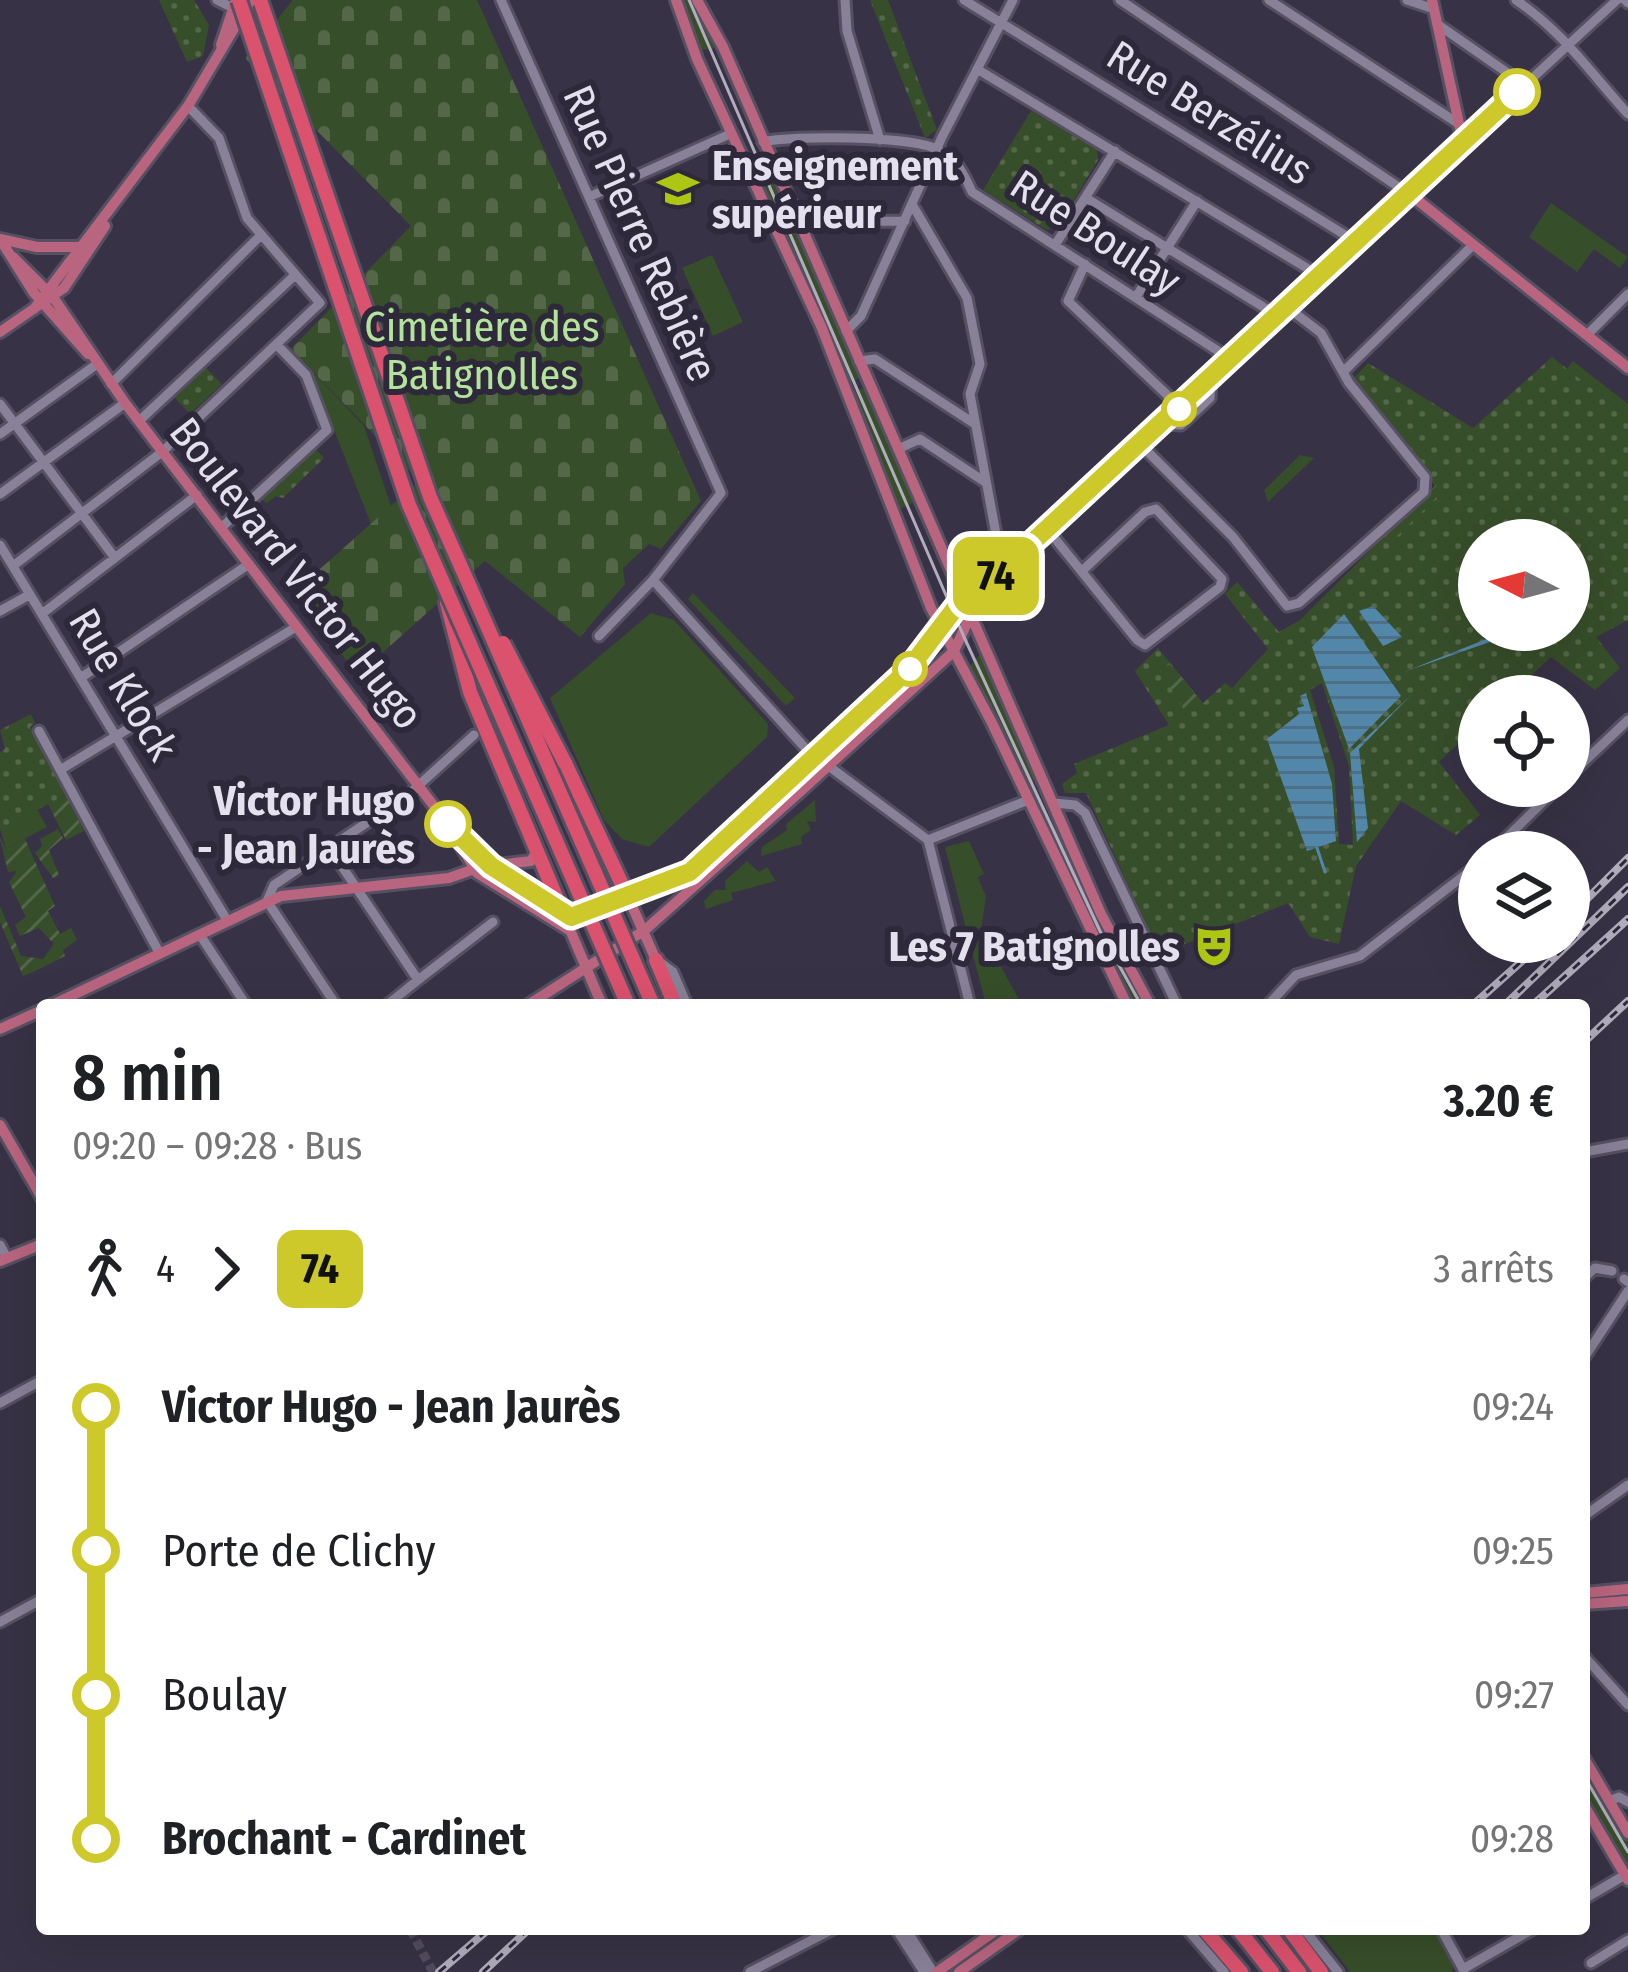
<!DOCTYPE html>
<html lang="fr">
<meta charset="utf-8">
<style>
:root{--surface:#fff;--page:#f2f2f2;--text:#202124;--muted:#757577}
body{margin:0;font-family:"Fira Sans Condensed",sans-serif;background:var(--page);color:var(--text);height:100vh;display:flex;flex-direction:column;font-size:45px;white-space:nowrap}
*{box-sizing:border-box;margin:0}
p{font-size:39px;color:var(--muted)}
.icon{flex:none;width:66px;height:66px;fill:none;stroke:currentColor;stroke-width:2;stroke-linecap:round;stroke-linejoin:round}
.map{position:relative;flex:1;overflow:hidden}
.sheet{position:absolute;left:36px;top:999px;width:1554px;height:936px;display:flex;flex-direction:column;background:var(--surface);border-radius:12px;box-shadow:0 12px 48px #0002}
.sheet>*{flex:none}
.badge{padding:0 24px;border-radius:18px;font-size:42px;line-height:78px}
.needle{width:78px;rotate:276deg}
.controls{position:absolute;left:1458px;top:519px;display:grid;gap:24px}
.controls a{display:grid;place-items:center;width:132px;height:132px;border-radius:50%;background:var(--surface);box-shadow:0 12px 48px #0002;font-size:60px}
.map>.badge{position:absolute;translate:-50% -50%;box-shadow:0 0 0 6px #fff}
.legs{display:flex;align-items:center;gap:18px;height:132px;padding:0 36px;font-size:39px}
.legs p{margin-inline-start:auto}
.head{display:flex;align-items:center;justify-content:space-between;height:204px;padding:0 36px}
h1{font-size:66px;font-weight:600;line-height:90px}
ul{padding:0 36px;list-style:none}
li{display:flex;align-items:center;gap:42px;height:144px;font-size:45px}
li i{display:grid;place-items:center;width:18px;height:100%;margin:0 15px;background:currentColor}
li i::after{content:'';width:30px;height:30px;margin:-15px;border:9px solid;border-radius:50%;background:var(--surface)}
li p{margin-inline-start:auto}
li:first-child i{background:linear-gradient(#0000 50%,currentColor 0)}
li:last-child i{background:linear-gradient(currentColor 50%,#0000 0)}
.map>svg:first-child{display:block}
.grass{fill:#374e2a}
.cemetery{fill:url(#cemetery-stones)}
.park{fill:url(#park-dots);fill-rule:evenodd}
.garden{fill:url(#garden-furrows)}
.water{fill:url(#water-rules)}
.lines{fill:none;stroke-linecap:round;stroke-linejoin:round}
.stream{stroke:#5287aa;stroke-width:3}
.minor-tunnel{stroke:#524c5f;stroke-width:9;stroke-dasharray:9 4.5;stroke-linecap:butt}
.minor-casing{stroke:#565162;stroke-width:15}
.major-casing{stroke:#565162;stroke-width:16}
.highway-casing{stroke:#565162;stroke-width:20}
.minor{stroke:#888198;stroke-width:9}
.major{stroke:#ba657f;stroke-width:10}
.highway{stroke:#db526e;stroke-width:14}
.tram{stroke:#b1adbc;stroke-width:3}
.rail-casing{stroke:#b1adbc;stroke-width:8}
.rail{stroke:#2e283b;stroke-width:3;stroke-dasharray:9;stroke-linecap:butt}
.highway-bridge-casing{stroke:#565162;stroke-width:20;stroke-linecap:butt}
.highway-bridge{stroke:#db526e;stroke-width:14}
.line-1-casing{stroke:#fff;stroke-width:27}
.line-1{stroke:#cec92a;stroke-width:18}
.stop-1-dot{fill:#fff;stroke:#cec92a;stroke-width:6}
.labels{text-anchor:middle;stroke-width:12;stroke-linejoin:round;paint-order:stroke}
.street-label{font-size:42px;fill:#e4e0ed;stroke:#2e283b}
.poi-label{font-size:42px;font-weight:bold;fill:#e4e0ed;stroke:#2e283b;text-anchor:start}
.park-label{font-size:42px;fill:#b4e49b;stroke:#2e283b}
.stop-label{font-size:42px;font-weight:bold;fill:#e4e0ed;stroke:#2e283b;text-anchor:end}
</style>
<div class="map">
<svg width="1628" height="1972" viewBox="0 0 1628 1972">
<defs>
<pattern id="cemetery-stones" width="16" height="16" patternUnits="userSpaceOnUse" patternTransform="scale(3)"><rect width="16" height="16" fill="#374e2a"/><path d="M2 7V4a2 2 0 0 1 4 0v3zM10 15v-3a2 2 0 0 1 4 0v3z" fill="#546749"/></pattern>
<pattern id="park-dots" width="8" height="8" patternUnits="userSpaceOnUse" patternTransform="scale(3)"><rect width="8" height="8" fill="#374e2a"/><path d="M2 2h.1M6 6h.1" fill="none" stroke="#546749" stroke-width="1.8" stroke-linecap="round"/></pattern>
<pattern id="garden-furrows" width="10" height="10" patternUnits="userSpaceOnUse" patternTransform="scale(3)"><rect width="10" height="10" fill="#374e2a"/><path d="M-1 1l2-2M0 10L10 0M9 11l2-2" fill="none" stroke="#546749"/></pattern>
<pattern id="water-rules" width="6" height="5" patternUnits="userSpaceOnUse" patternTransform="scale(3)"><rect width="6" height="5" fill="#5287aa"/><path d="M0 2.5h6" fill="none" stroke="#4d6f87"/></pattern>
</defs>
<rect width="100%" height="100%" fill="#383246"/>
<!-- grass -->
<path class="grass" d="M681,0H692L716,43L713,49L699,50Z
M759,151L860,378L846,384L750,160Z
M1551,203L1628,257L1620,268L1594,249L1577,272L1529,237Z
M712,255L743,322L713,336L682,268Z
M1573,361L1628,404V417L1567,369Z
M310,369L364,426L391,506L371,524Z
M860,389H865L915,502L894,512L852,392Z
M1300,455L1314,458L1268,502L1264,490Z
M693,593L795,698L786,706L688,599Z
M651,613L674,620L768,724L767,737L649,847L622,839L604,820L550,698Z
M982,652L1037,779L1026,784L968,668Z
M815,800L816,822L807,821L811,830L801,837L802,844L761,856L762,847L787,830L786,824Z
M37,809L47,827L6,849L0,829Z
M1057,828L1144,1005H1133L1049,831Z
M969,841L984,874L978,877L986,897L981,930L1022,1005H986L945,847Z
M747,861L759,872L767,867L776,881L731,893L733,900L706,909L704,901L715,890H726L725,881Z
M1584,1767L1628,1843V1870L1584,1793Z
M1317,1929H1433L1454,1965L1452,1972H1350Z"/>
<!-- cemetery -->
<path class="cemetery" d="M293,0H477L701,501L661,549L649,544L623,568L625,584L580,637L485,561L361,672L353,669L294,592L419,481L291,349L411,226L245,58Z"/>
<!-- park -->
<path class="park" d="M159,0H194L209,25L203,56L187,62Z
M870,0H888L937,130L925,138Z
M1031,111L1097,150L1098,160L1058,226L1047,230L983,190Z
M1552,357L1628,417V620L1596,637L1620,668L1595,690L1551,657L1509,696H1479V724L1439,762L1480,815L1456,835L1401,801L1356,866L1339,944L1310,937L1288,903L1160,954L1086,793H1065L1062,784L1077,773L1074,764L1169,725L1135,671L1158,648L1203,703L1225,683L1232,688L1268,649L1225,594L1237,582L1279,632L1300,620L1435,486L1353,379L1368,363L1473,428ZM1479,540H1569V630H1479ZM1322,683L1349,766L1353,845L1339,844L1334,767L1310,690Z
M206,368L222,384L190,414L175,398Z
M315,448L324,458L283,498L276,496L267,503L261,499Z
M31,714L35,723L30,727L66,795L0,829V752L5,749L0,730Z"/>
<!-- garden -->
<path class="garden" d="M1436,485L1442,492L1390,543L1384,537Z
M1170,664L1201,701L1187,714L1160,672Z
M66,795L84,831L66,840L48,804Z
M58,829L63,838L49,850L59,875L53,878L35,853L42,846L40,839Z
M0,838L6,849L25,839L55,906L48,911L60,934L71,928L77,940L63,950L65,956C50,964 40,969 23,976L0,922V906L21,956L43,959L54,944L39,928L20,936L15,925L26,917L9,882L17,871L8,872Z"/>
<!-- water -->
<path class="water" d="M1373,606L1402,637L1383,646L1359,611Z
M1344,614L1401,696L1349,749L1312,647Z
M1509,630H1524L1404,672Z
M1306,693L1332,784L1336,841L1307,851L1267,739L1299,714L1297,708L1304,706L1300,696Z
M1411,695L1359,749L1368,828L1357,842L1350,753Z"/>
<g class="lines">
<!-- stream -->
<path class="stream" d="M1317,848L1325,872"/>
<!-- minor-tunnel -->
<path class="minor-tunnel" d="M410,1929L433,1972"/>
<!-- minor casing -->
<g class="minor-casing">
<path id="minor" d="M217,0L239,11
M501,0L721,493L653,580L599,636
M845,0L847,31L880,140
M964,0L1358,243
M1120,0L1409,194
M1269,0L1459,124
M1407,0L1434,9
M1516,0C1564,33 1589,71 1628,114
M1625,0L1628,3
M1437,24L1525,85
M977,69L1320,276
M763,142C791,135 913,136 936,149C957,159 963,172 972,192L1232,360
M1463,142L1617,0
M589,197L730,134
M1086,198L1278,316
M913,206L967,298L980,364L970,394L1001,561L1007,567
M797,222L905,221
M1055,245L1115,151
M1085,264L1068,301L1181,408
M1136,297L1197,201
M846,331L861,316L942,137L1013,0
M1587,335L1628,294
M859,361L875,359L975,424
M1344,371L1473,245
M111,384L260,236
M0,404L115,558
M139,421L294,276
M1164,424L1181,425L1210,398L1211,380
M0,434L97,364
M1141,445L1233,537L1287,606L1299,603L1424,492L1425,477L1349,383L1321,333L1287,307
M898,449L920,439L985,482
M0,494L125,403
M221,528L327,430L306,375L277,345
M1048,530L1137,640L1145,645L1220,587L1222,579L1156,509L1145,512L1082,571
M0,545L227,920
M13,566L162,452L320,303L247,218L219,138L188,106
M653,580L807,750L928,840
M0,611L29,595
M43,613L197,495
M82,677L249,564
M39,731L160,954
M60,770L296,627
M1569,776L1628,720
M1054,803L1075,805L1085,813L1177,1005
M928,840L970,1005
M928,840L1026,801
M329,847L418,980L493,922
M1492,852L1559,786
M200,935L246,1005
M658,961L673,972L687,1005
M336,1005L267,901L274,885L408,795L474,735
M387,1005L418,980
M1268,1005L1296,975L1360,956L1479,864
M1584,1152L1628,1144
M0,1245L7,1258
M1584,1278L1595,1268L1612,1271
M1624,1279L1628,1282
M1584,1358L1628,1291
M0,1403L42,1380
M1584,1516L1628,1485
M0,1622L42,1599
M1584,1656L1628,1705
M1609,1801L1619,1797L1628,1802
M1584,1899L1625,1875
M896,1929L924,1972
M906,1929L933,1972
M1187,1929L1224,1972
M1304,1929L1338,1972
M1441,1929L1464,1971
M1591,1963L1628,1940
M1463,1969L1533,1929
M750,1972L833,1929"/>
</g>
<!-- major casing -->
<g class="major-casing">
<path id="major" d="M676,0L697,59L821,326L931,608L992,723L1127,1005
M697,0L723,47L1101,914L1150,1005
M221,45L236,0
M1411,195L1628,368
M0,239L34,293L88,354
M0,239L37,247H80
M13,257L53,297L125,403L450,827L491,867L576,917L690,871L908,670L963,599L983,589L1463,142L1432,0
M34,309L188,106L251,0
M0,332L64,288L105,226
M450,827L477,873L569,930
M628,897L656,960
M568,925L602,1005
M52,1005L281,896L449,878L480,867L531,861L537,851
M528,1005L645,930L802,790L954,651L983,589
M0,1029L42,1010
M0,1125L42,1198
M0,1261L42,1244
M1584,1593L1628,1589
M1584,1604L1628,1601
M1584,1758L1628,1833
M1584,1805L1628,1880
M937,1972L998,1929
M959,1972L1020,1929"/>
</g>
<!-- highway casing -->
<g class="highway-casing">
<path id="highway" d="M260,0L430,497L470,587
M447,603L470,692L563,913
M565,763L628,897
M656,960L675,1005
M1204,1929L1241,1972
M1238,1929L1272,1972
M1266,1929L1299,1972
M1289,1929L1321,1972"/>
</g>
<!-- minor -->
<use href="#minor" class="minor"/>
<!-- major -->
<use href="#major" class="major"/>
<!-- highway -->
<use href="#highway" class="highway"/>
<!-- tram -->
<path class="tram" d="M689,0L964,637L1100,931L1141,1005
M1584,1776L1628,1852"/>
<!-- rail casing -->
<g class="rail-casing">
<path id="rail" d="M1569,917L1628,858
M1473,1005L1543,942
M1505,1005L1628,887
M1533,1005L1628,919
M1584,1042L1628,1001
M439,1972L489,1929
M483,1972L529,1929"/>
</g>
<!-- rail -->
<use href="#rail" class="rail"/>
<!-- highway-bridge casing -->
<g class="highway-bridge-casing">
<path id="highway-bridge" d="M239,0L409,505L628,1005
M470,587L653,1005
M503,643L565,763"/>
</g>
<!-- highway-bridge -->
<use href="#highway-bridge" class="highway-bridge"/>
</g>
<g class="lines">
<!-- line-1 casing -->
<g class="line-1-casing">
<path id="line-1" d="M448,824L491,866L571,917L690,872L908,670L963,598L982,589L1517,92"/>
</g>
<!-- line-1 -->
<use href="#line-1" class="line-1"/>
</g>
<!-- icons -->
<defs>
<g id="university-bare" transform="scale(3.24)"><path d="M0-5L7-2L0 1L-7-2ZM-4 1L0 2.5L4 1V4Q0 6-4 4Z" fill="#acc613" stroke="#2e283b" stroke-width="2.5" paint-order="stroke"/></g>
<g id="theatre-bare" transform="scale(3.24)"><path d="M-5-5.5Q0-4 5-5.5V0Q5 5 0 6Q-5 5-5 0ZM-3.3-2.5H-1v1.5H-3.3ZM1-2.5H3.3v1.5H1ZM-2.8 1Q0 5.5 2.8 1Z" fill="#acc613" stroke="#2e283b" stroke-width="2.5" paint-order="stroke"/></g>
</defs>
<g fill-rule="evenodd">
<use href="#university-bare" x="678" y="189"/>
<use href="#theatre-bare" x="1214" y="946"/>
</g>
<!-- markers -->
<g class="stop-1-dot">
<circle cx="1517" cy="92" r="21"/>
<circle cx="1179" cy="409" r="15"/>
<circle cx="910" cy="669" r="15"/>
<circle cx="448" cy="824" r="21"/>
</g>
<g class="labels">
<!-- street labels -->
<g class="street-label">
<text transform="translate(1210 112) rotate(32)" y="15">Rue Berzélius</text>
<text transform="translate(1096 232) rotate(33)" y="15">Rue Boulay</text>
<text transform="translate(641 233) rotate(66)" y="15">Rue Pierre Rebière</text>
<text transform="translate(297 573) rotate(52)" y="15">Boulevard Victor Hugo</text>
<text transform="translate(124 684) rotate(59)" y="15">Rue Klock</text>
</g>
<!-- poi labels -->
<g class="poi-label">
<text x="712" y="180">Enseignement<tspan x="712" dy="48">supérieur</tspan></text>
<text x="1180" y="961" text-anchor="end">Les 7 Batignolles</text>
</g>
<!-- park labels -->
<g class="park-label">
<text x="482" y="341">Cimetière des<tspan x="482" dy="48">Batignolles</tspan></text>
</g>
<!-- stop labels -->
<g class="stop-label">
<text x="415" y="815">Victor Hugo<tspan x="415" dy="48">- Jean Jaurès</tspan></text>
</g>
</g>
</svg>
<div class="controls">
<a><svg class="needle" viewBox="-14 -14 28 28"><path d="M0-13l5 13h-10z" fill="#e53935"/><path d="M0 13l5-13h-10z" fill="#757577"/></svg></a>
<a><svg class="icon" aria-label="locate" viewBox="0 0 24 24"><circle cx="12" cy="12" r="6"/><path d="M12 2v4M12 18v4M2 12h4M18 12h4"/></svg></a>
<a><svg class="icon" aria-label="layers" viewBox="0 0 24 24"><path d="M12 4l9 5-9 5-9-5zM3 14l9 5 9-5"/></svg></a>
</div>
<b class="badge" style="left:996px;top:576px;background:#cec92a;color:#111">74</b>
<section class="sheet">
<div class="head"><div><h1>8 min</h1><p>09:20 – 09:28 · Bus</p></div><b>3.20 €</b></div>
<div class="legs"><svg class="icon" aria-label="walk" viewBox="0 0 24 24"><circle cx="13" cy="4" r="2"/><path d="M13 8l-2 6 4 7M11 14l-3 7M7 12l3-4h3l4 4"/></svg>4<svg class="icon" aria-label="forward" viewBox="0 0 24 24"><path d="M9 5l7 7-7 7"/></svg><b class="badge" style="background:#cec92a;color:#111">74</b><p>3 arrêts</p></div>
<ul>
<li><i style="color:#cec92a"></i><b>Victor Hugo - Jean Jaurès</b><p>09:24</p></li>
<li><i style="color:#cec92a"></i><span>Porte de Clichy</span><p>09:25</p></li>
<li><i style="color:#cec92a"></i><span>Boulay</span><p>09:27</p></li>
<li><i style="color:#cec92a"></i><b>Brochant - Cardinet</b><p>09:28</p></li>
</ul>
</section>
</div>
